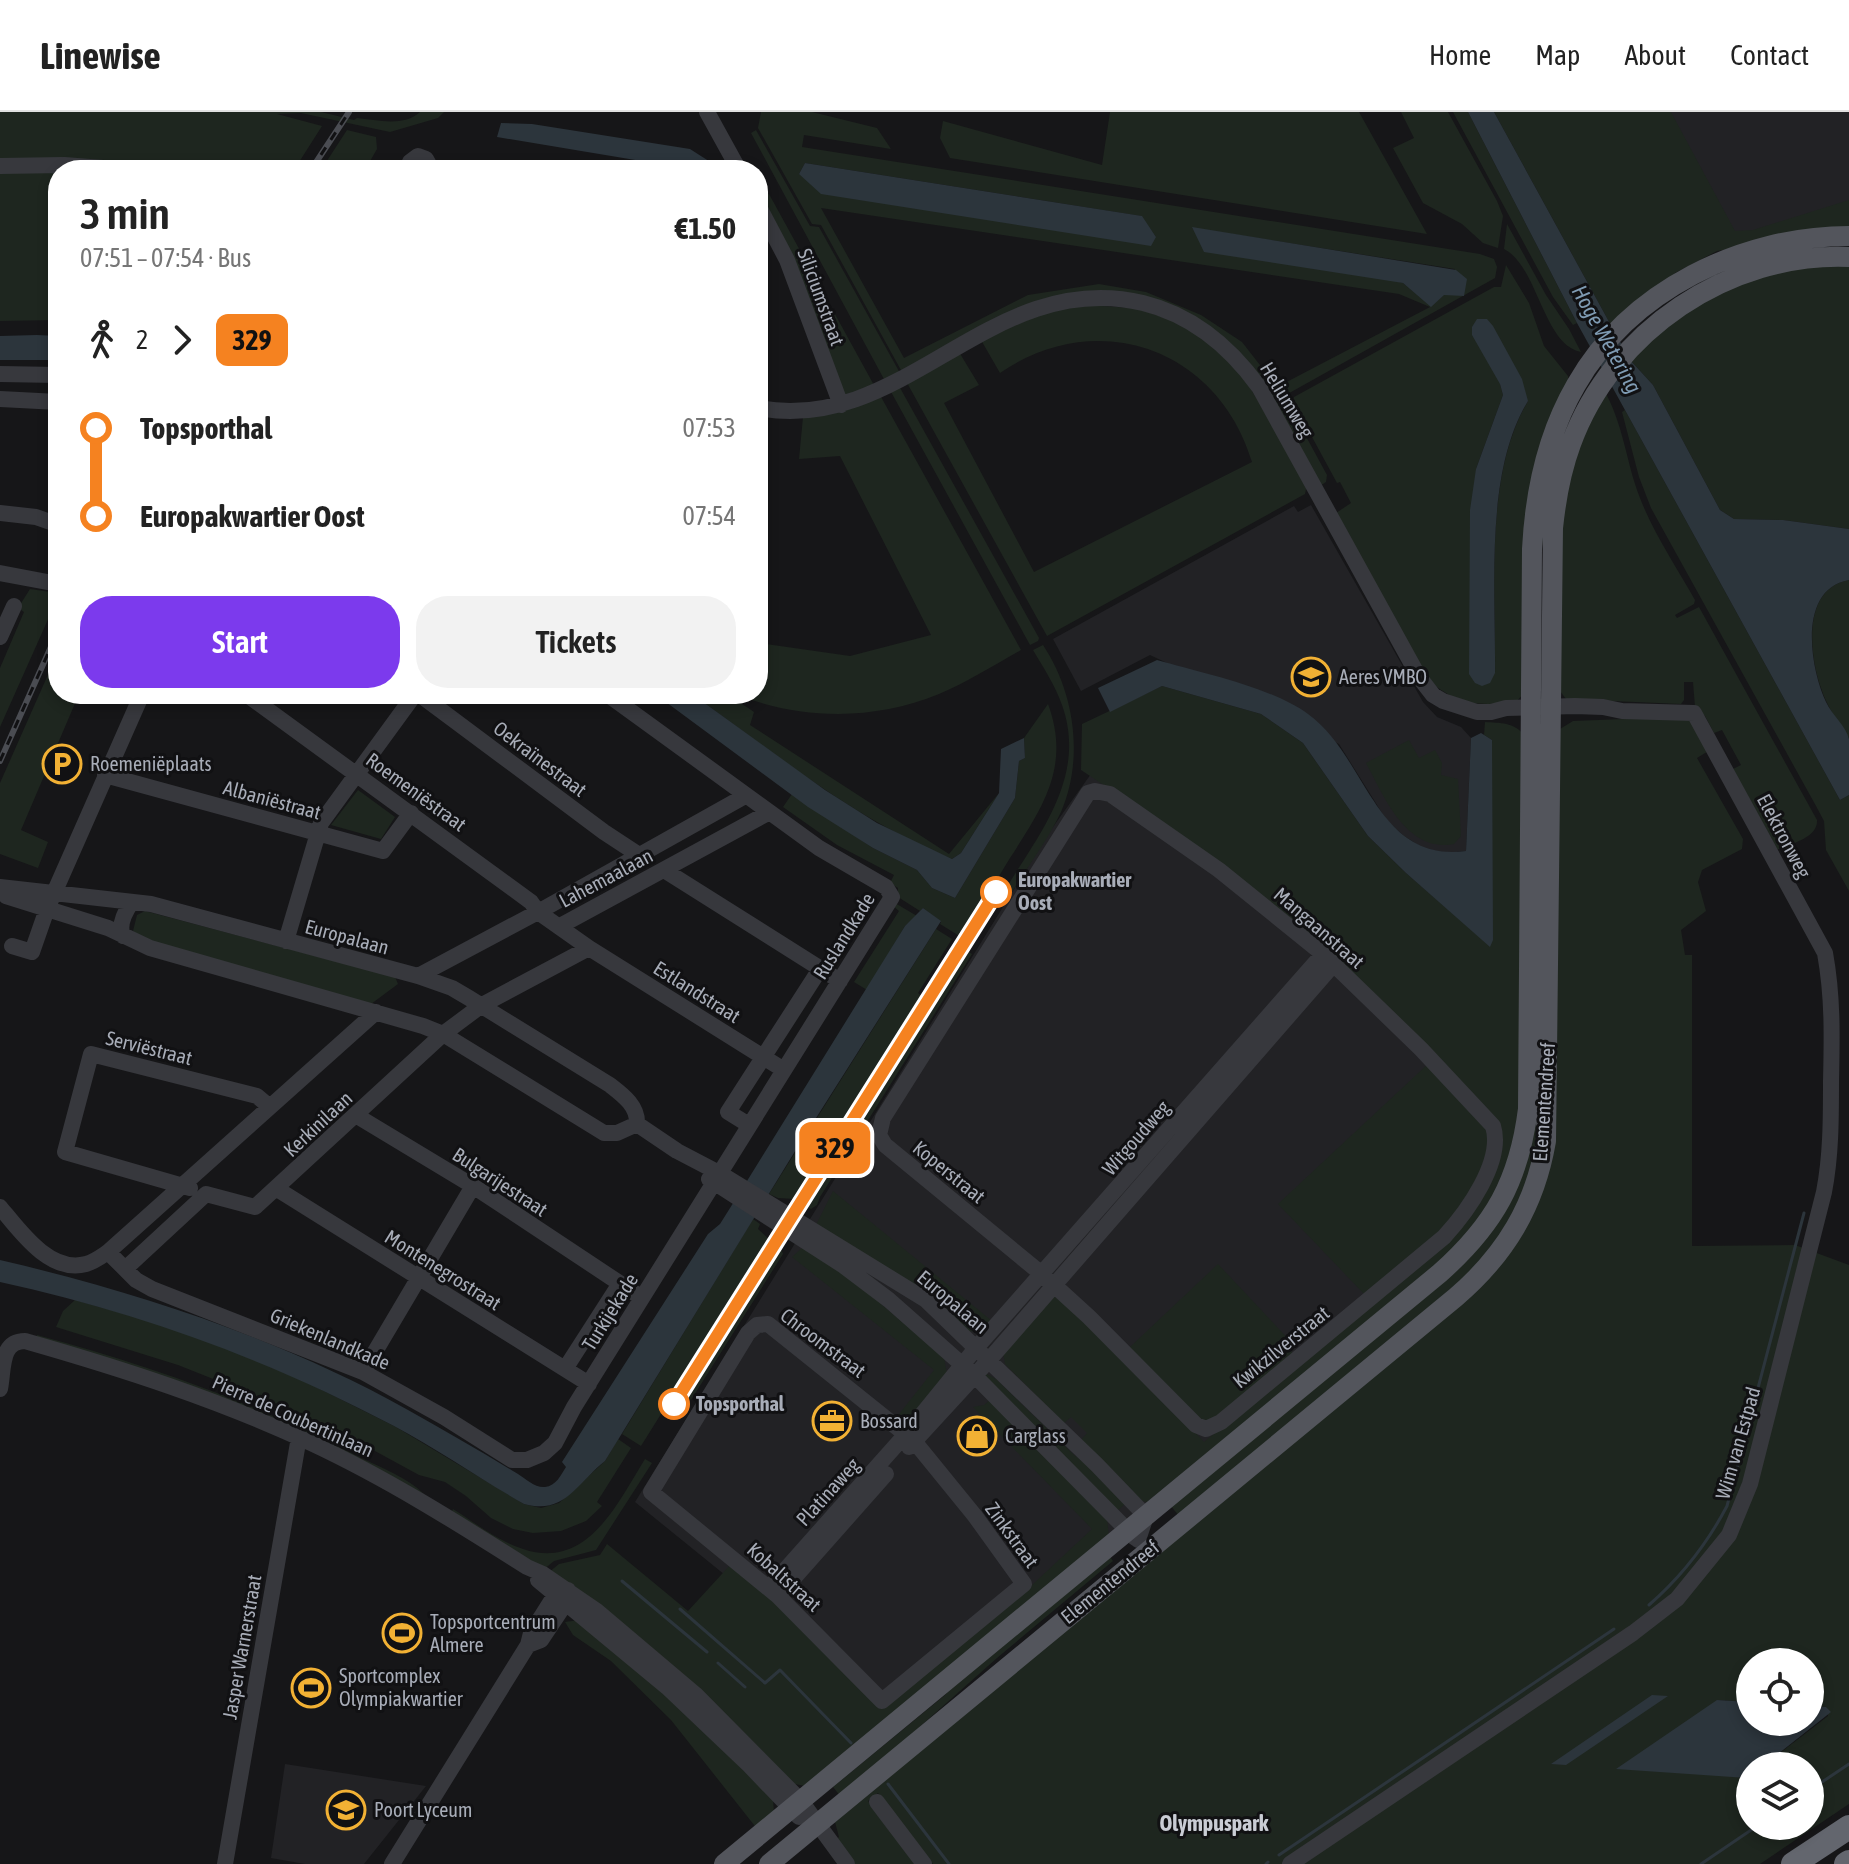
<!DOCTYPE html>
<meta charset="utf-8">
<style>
:root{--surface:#fff;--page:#f2f2f2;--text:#222;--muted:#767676;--line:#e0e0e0;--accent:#7c3aed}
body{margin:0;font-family:"Asap Condensed",sans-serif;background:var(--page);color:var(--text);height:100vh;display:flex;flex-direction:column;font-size:30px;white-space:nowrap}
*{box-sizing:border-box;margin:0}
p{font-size:26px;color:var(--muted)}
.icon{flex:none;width:44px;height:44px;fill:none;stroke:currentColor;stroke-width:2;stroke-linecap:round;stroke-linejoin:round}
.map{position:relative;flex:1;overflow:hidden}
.sheet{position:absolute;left:48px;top:48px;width:720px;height:544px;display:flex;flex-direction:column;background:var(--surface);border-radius:32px;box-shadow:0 4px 12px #0003}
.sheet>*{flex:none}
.badge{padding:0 16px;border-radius:12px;font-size:28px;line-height:52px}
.fabs{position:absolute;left:1736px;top:1536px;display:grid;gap:16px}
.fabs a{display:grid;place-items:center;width:88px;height:88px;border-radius:50%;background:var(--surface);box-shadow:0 4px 12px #0003;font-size:40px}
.map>.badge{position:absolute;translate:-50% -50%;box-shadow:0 0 0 4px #fff}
.legs{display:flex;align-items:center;gap:12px;height:88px;padding:0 32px;font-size:26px}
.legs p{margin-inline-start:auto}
.summary{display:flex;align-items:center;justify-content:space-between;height:136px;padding:0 32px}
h1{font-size:44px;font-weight:600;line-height:60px}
.button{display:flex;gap:16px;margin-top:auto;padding:16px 32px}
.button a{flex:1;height:92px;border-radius:32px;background:var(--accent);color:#fff;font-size:32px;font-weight:600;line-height:92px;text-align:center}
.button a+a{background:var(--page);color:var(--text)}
ul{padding:0 32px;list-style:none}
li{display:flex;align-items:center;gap:28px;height:88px;font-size:30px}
li i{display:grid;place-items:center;width:12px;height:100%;margin:0 10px;background:currentColor}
li i::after{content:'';width:20px;height:20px;margin:-10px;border:6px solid;border-radius:50%;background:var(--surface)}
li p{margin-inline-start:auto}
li:first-child i{background:linear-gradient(#0000 50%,currentColor 0)}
li:last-child i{background:linear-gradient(currentColor 50%,#0000 0)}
header{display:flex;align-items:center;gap:48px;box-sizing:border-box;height:112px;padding:0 40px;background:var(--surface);border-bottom:2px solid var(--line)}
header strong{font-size:38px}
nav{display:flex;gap:44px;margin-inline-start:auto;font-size:28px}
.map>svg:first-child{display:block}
.built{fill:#222225}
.green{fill:#1e261f;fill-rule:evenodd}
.water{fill:#2c353c}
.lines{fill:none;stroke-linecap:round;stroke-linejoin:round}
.stream{stroke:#2c353c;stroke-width:3}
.minor{stroke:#37383d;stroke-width:16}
.major{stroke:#53555c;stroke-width:20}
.highway{stroke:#63666e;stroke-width:24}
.rail-casing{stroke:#4a4c52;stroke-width:6}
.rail{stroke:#111113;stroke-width:3;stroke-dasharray:9;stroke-linecap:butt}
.line-1-casing{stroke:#fff;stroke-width:18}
.line-1{stroke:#f58220;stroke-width:12}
.stop-1-dot{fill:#fff;stroke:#f58220;stroke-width:4}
.labels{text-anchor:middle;stroke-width:6;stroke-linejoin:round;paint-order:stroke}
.street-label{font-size:20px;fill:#a8adb8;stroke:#111113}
.poi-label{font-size:20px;fill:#a8adb8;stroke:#111113;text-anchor:start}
.stop-label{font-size:20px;font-weight:bold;fill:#a8adb8;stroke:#111113;text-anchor:start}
.water-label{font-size:22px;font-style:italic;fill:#7f9bb3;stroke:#111113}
.neighbourhood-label{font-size:22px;font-weight:bold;fill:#c9ccd4;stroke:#111113}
</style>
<header>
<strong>Linewise</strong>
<nav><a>Home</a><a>Map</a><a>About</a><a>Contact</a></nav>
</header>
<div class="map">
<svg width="1849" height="1752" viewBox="0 0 1849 1752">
<rect width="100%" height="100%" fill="#161618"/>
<!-- built -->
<path class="built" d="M1654,0H1849V111L1723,134Z
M1311,393L1423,590L1437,605L1461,615L1471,626L1466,739L1446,741L1423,736L1404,724L1387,709L1339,632L1150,543L1081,579L1053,527L1294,394L1298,400Z
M1091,662L1270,778L1510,1020L1307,1261L877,1614L762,1493L635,1390L1050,719Z
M285,1652L426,1674L364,1752H305L271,1746Z"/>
<!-- green -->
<path class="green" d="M0,0H321L354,8L357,6C377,8 404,15 420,0H444L438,6L390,20L301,1L277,2L322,14L294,58H58V208L0,209Z
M761,0H812L877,16L891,37L804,23L802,35L1480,142L1494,147L1497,155L1495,166L1284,284L1327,363L1326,370L1320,374L1222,226L1093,181L902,260L821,113L812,112L758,16ZM805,51L1141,104L1156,125L799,62ZM821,96L1399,182L1430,195L1277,275L1242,230L1201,203L1146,180L1099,172L1028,183L904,246ZM1192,116H1193L1455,157L1431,194L1403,171Z
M1110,0H1359L1427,122L950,46L940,26L943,9L1102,53Z
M1401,0H1448L1497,89L1503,104L1498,136L1483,131L1462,112L1423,91L1393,36L1414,26Z
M1453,0H1468L1577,211L1573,213L1553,185Z
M1494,0H1671L1735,119L1753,118L1849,88V119L1717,139L1675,161L1670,169L1613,217Z
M347,18L376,25L377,37L365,58H321Z
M756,18L810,114L819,115L900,261L885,269L751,21Z
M758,77L763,85L769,82L875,275L845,283L788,138L758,84Z
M1507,112L1546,183L1569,217L1581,240C1543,233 1538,154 1504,137Z
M1849,150V417L1783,408L1734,407L1720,398L1653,273L1631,249L1661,214L1753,163Z
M1506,153L1529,191L1544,234L1568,264L1569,271L1558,299L1525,580L1516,590C1479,594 1457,594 1429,568L1336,401L1351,391L1340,370L1337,371L1293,290L1294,285L1494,175H1501ZM1500,272L1528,289C1484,362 1496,478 1495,561L1476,357L1503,283Z
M1073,192L1146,197L1196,219L1238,255L1307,372L1305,382L1047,524L906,269L959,240L979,273L944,291L1034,460L1252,350C1218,236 1097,194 1000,261L981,228L1008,213Z
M899,274L1039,526L1038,529L1030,533L890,278Z
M1604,278C1621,308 1625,339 1635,372C1648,413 1674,451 1695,488L1694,492L1675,503L1677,506L1699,495L1817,708C1818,725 1795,730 1781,737H1777L1733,657L1741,653L1722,618L1714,621L1705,604L1695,595L1693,570H1684V588L1681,592L1566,587L1560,579L1558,429L1566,367Z
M880,283L1021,538C994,553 967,570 939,582C873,609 801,608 735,582H758V527L766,532L850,544L931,523L840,344L799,347L803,305Z
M1625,298L1840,688L1849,683V779L1826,738L1824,709L1816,694L1651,396L1639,365L1622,300Z
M1849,468V626C1838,610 1827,595 1821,576C1809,542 1802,476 1849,468Z
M30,477L58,481V485L0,615V556L24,500L18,496Z
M1043,533C1075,581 1084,647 1061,700C1048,728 1028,754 1012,780L1006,776C1041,720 1087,663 1062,593C1055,573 1043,555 1033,538Z
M58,540V582H79L21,718L48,730L38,756L0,742V671Z
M1162,574L1261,602L1303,631L1368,724L1406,761L1490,834L1492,628L1484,623L1485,610C1500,611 1514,610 1524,623L1523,987L1512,1051L1467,1130L1147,1390L1142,1389L1081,1328L1087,1321L1071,1305L1064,1311L1005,1252L1003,1240L1054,1185L1058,1186L1167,1290L1204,1330L1450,1126L1501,1019L1200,737L1081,658L1082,612Z
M692,582C717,582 733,584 754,600L750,613L949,742L999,681L961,741L952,747C856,708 775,642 692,582Z
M1048,592C1071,654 1043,695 1010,746C994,772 978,799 961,825L940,812L941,810L923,796L920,799L898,785V776L890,771L894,763L837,733L783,695L792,682L873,736L917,758L932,776L955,786L1015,686L1019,649L1025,646L1024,626Z
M1675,605L1692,608L1710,638L1697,646L1743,727L1742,737L1702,758L1698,770L1706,799L1681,818L1685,843H1692V1134L1795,1133L1849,1153V1692L1760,1752H933L878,1681L868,1689L919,1752H852L837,1727L839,1725L835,1710L1470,1180L1538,1085L1560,617L1573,609ZM1750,1550H1810V1594L1826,1595L1828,1604L1763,1654H1810V1714H1750V1663L1747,1666L1717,1588L1750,1590Z
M1409,628L1419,646L1435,638L1442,651L1441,663L1458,667L1461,724L1454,732C1406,741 1384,684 1366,651Z
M358,678L395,705L381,727L331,713Z
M895,791L917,804L905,814L867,878L854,870L899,799L893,794Z
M145,799L395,865L398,872L371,892L150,832L133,819L137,803Z
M936,817L952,827L918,881L923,885L795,1087L778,1086L769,1082Z
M966,838L972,842L820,1085L817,1093L811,1097L806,1094Z
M1429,951L1488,1017L1490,1032L1475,1073L1448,1113L1365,1183L1278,1092Z
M1533,963L1542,1015L1533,1066L1493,1141L1180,1405L1169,1392L1489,1120Z
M833,1079L992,1209L981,1220L967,1219L814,1117Z
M753,1107L760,1112L758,1117L770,1128L641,1334L622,1322Z
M780,1134L783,1142L691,1288L686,1284Z
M802,1136L831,1149L944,1246L947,1262L911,1304L896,1306L934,1258L792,1145Z
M1218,1152L1293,1232L1288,1236L1294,1242L1212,1309L1199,1307L1129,1236Z
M75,1188L167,1214L244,1243L312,1273L396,1315L524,1392L541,1396L559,1391L605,1349L618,1327L631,1336L597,1390L602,1394L586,1409L561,1419L533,1421L513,1417L491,1406L466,1384L445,1370L419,1363L353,1327L276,1292L178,1253L56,1215L63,1199Z
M37,1223C149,1253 258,1292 361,1346C382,1356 408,1366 424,1382L423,1384L386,1363L36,1227Z
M985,1261L996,1267L1074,1343L1097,1360L1127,1390L1116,1400L986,1267Z
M991,1287L1107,1406L1109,1425L805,1674L795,1672L548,1461L559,1452L600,1443L607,1432L688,1499L732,1451L785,1498L882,1597L1031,1474L1092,1417L973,1295L984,1293Z
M645,1347L652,1351L596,1438L554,1449L543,1458L451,1401L453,1397C475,1411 498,1429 523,1437C588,1459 618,1390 645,1347Z
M1108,1442L1113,1449L997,1546L841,1685L833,1675L945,1583L962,1562Z
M579,1508L649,1566L773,1687L774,1701L758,1718L671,1608L611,1549L573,1523L565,1510Z"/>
<!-- water -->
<path class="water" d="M1468,0H1494L1613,217L1631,249L1653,273L1720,398L1734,407L1783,408L1849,417V468C1797,477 1810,556 1826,590C1832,603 1846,614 1849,627C1849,644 1849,666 1849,683L1840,688L1577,211Z
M501,11L532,12L690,37L715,53L710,58H695L497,25Z
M805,51L1142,104L1156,125L1151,134L821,82L799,62Z
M1192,115L1456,158L1467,167L1464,184L1444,183L1431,195L1403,171L1204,140Z
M1477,207H1487L1493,214L1522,267L1528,289C1484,361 1496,479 1495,561L1490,571L1482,574L1475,571L1469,562L1470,398L1476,357L1503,283L1500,272L1472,223V215Z
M37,223L58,224V248H0V224Z
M1157,548C1202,561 1271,575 1308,602C1367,644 1375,751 1466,739L1471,626L1481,621L1492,628L1493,828L1490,835L1406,761L1368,724L1303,631L1261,602L1162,574L1110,600L1098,576Z
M655,582H692L825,678L877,711L952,747L961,741L999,681L1001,637L1024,626L1025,646L1019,649L1015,686L955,786L932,776L917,758L873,736L808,695Z
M923,796L941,809L797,1036L605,1349C576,1372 565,1403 524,1392C480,1367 439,1338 394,1314C269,1248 138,1200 0,1170V1148C141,1181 281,1227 408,1298C445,1319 482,1340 518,1362C526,1367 535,1376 545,1375C556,1374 561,1363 566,1355L562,1350L708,1122L720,1112L747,1069L905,814Z
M1652,1583L1668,1584L1566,1653L1551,1652Z
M1717,1588L1750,1590V1610H1810V1594L1826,1595L1831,1600L1763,1654H1750V1663L1747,1666L1616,1657Z"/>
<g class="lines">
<!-- stream -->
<path class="stream" d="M622,1469L707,1540
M1649,1493C1681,1465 1707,1432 1727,1394L1804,1101
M680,1497L765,1571L780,1558L851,1631
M718,1551L745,1575
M888,1672L949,1752
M1810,1678L1849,1652
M1279,1743L1614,1517
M1266,1752L1268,1750
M1701,1752L1757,1714"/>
<!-- minor -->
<path class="minor" d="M707,0L739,58
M0,54L64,53L103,56
M407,58L410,50L418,44L426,47L432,58
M758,93L787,148L841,293
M0,262L58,263
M0,287L58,290
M758,296C904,324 990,155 1143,191C1192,203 1230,235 1259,275L1419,565L1433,583L1443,589L1477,600H1491L1506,596L1575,594L1603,595L1622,599L1694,601L1825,841C1833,885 1832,926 1831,970C1831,1007 1831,1044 1824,1080L1750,1372L1729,1423L1677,1487L1633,1521L1290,1752
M0,401L36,405L53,411
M0,461L58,472
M0,525L14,494
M246,582L531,790L538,800L589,836L784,958
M419,582L604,720L639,743
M105,663L383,739L411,701
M1095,679L1110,682L1219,758L1323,842L1421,937L1493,1014C1504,1049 1467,1100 1444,1125L1221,1310L1206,1317L1196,1313L1089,1205L1043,1163L885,1033L879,1023L883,1006L1083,689L1088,681Z
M664,758L840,869
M0,775L151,792L418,864L452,876L469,886L610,973C623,983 638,994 637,1012
M6,784L108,816L150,836L423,914L443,922L604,1021H617L637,1012
M560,814L768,701
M123,824C118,813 125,800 131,791
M286,829L321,711L415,582
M12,834L32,840L47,797L142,582
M418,864L538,800L745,684
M357,1004L473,1074L642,1186
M637,1012L677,1039L721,1062L926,1188L1097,1353L1146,1404L1138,1428
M749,1013L728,1000L820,857
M709,1067L844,1154L889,1188L975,1264L1135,1426
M190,1076L65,1040L91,942L257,984L270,995
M277,1077L589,1272
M0,1095C20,1119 50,1162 86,1152C94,1150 102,1144 108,1140L376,900
M108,1140L136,1168L152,1177L363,1260L444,1305L512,1348H527L544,1341L555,1331L574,1295L892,785L886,775L819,736L607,582
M126,1156L206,1082L255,1095L443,922L482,893L589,836
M768,1212L914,1329L975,1404L1024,1472L882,1589L778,1484L651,1380L748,1221L757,1213Z
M565,1257L619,1173
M363,1260L473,1074
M0,1277C4,1257 0,1229 25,1229C123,1257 219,1288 311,1331C386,1366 456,1410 527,1455L543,1462L597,1499L695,1582L801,1689L847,1752
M909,1335L989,1248L1333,853
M538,1468L667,1575L749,1653L799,1705
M769,1476L906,1322L976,1236L1323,842
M778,1484L886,1362
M877,1690L924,1752
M225,1752L299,1325
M392,1752L528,1533L531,1521L555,1483L568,1478L565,1492L541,1528L528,1533"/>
<!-- major -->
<path class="major" d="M724,1752L1440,1161C1494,1113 1519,1069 1528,997L1532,437C1535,379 1547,323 1576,273C1630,178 1742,124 1849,124
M769,1752L1456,1185C1506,1142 1535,1093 1546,1029L1553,416C1556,387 1561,359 1571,332C1612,219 1729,140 1849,145"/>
<!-- highway -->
<path class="highway" d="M1793,1752L1849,1715
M1846,1752L1849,1750"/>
<!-- rail casing -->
<g class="rail-casing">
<path id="rail" d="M311,58L349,0
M0,649L58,519"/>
</g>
<!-- rail -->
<use href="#rail" class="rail"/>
</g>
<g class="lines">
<!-- line-1 casing -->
<g class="line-1-casing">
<path id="line-1" d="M674,1292L996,780"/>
</g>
<!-- line-1 -->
<use href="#line-1" class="line-1"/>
</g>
<!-- icons -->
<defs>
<g id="school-ring" transform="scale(2)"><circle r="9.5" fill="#111113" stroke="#f2b134" stroke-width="1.5"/><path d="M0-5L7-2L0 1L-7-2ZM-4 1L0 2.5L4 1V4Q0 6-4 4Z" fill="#f2b134"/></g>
<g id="parking-ring" transform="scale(2)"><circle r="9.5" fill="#111113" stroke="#f2b134" stroke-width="1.5"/><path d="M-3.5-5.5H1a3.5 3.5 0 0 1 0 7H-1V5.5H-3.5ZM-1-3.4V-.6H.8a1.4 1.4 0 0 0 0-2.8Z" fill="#f2b134"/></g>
<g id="office-ring" transform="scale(2)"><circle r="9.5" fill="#111113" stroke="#f2b134" stroke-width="1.5"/><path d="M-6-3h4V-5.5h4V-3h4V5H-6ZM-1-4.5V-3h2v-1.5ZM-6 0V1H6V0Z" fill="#f2b134"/></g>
<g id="shop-ring" transform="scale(2)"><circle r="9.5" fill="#111113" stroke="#f2b134" stroke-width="1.5"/><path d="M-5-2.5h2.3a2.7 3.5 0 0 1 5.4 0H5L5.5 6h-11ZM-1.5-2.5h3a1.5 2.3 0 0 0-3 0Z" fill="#f2b134"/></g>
<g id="stadium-ring" transform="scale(2)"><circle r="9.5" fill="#111113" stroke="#f2b134" stroke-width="1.5"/><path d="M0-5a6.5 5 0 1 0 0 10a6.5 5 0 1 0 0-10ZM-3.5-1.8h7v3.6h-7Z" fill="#f2b134"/></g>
</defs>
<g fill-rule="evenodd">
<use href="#school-ring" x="1311" y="565"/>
<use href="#parking-ring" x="62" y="652"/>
<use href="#office-ring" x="832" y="1309"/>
<use href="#shop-ring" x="977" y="1324"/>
<use href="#stadium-ring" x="402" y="1521"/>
<use href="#stadium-ring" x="311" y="1576"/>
<use href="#school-ring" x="346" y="1698"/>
</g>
<!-- markers -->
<g class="stop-1-dot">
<circle cx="996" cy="780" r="14"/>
<circle cx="674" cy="1292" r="14"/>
</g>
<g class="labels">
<!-- street labels -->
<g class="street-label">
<text transform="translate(821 185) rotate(70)" y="7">Siliciumstraat</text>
<text transform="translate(1287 288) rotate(59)" y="7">Heliumweg</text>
<text transform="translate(540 647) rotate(37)" y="7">Oekraïnestraat</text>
<text transform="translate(416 680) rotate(36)" y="7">Roemeniëstraat</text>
<text transform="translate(272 688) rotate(15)" y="7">Albaniëstraat</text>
<text transform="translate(1784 724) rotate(62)" y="7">Elektronweg</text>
<text transform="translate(606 766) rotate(-28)" y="7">Lahemaalaan</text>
<text transform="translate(1319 816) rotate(41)" y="7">Mangaanstraat</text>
<text transform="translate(844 824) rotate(-58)" y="7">Ruslandkade</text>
<text transform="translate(347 825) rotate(15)" y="7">Europalaan</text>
<text transform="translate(697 880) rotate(32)" y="7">Estlandstraat</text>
<text transform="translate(149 936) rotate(14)" y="7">Serviëstraat</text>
<text transform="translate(1544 990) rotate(-86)" y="7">Elementendreef</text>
<text transform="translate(318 1012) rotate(-43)" y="7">Kerkinilaan</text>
<text transform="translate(1136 1026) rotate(-49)" y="7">Witgoudweg</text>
<text transform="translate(949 1060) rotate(39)" y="7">Koperstraat</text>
<text transform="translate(500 1070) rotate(33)" y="7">Bulgarijestraat</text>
<text transform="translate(443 1158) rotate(32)" y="7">Montenegrostraat</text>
<text transform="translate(953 1190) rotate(40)" y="7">Europalaan</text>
<text transform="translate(610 1200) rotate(-58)" y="7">Turkijekade</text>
<text transform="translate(330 1227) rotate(23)" y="7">Griekenlandkade</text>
<text transform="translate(823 1231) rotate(37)" y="7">Chroomstraat</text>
<text transform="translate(1281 1235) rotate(-39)" y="7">Kwikzilverstraat</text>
<text transform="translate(293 1304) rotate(24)" y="7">Pierre de Coubertinlaan</text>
<text transform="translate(1738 1331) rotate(-74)" y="7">Wim van Estpad</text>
<text transform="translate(828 1380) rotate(-48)" y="7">Platinaweg</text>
<text transform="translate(1012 1423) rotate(54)" y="7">Zinkstraat</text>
<text transform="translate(784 1465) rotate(42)" y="7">Kobaltstraat</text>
<text transform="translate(1110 1470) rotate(-39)" y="7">Elementendreef</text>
<text transform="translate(242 1535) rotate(-80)" y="7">Jasper Warnerstraat</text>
</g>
<!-- poi labels -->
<g class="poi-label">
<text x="1339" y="572">Aeres VMBO</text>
<text x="90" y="659">Roemeniëplaats</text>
<text x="860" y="1316">Bossard</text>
<text x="1005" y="1331">Carglass</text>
<text x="430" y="1517">Topsportcentrum<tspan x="430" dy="23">Almere</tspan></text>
<text x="339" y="1571">Sportcomplex<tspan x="339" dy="23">Olympiakwartier</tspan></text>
<text x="374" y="1705">Poort Lyceum</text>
</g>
<!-- stop labels -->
<g class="stop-label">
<text x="1018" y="775">Europakwartier<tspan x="1018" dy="23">Oost</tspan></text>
<text x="696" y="1299">Topsporthal</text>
</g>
<!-- water labels -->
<g class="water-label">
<text transform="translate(1607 227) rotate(61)" y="8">Hoge Wetering</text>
</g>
<!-- neighbourhood labels -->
<g class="neighbourhood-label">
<text x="1214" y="1719">Olympuspark</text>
</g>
</g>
</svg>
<div class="fabs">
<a><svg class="icon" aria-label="locate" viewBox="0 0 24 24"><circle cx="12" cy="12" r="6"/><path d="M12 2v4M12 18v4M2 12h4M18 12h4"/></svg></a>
<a><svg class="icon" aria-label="layers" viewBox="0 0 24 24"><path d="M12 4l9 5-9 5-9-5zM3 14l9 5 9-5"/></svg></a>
</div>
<b class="badge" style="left:835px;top:1036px;background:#f58220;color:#111">329</b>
<section class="sheet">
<div class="summary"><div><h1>3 min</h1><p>07:51 – 07:54 · Bus</p></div><b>€1.50</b></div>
<div class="legs"><svg class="icon" aria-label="walk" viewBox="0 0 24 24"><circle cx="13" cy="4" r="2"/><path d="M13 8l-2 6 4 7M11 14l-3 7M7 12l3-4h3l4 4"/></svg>2<svg class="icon" aria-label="forward" viewBox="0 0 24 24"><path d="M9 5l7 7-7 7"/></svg><b class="badge" style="background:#f58220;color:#111">329</b></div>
<ul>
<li><i style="color:#f58220"></i><b>Topsporthal</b><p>07:53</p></li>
<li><i style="color:#f58220"></i><b>Europakwartier Oost</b><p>07:54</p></li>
</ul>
<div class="button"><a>Start</a><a>Tickets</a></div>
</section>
</div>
